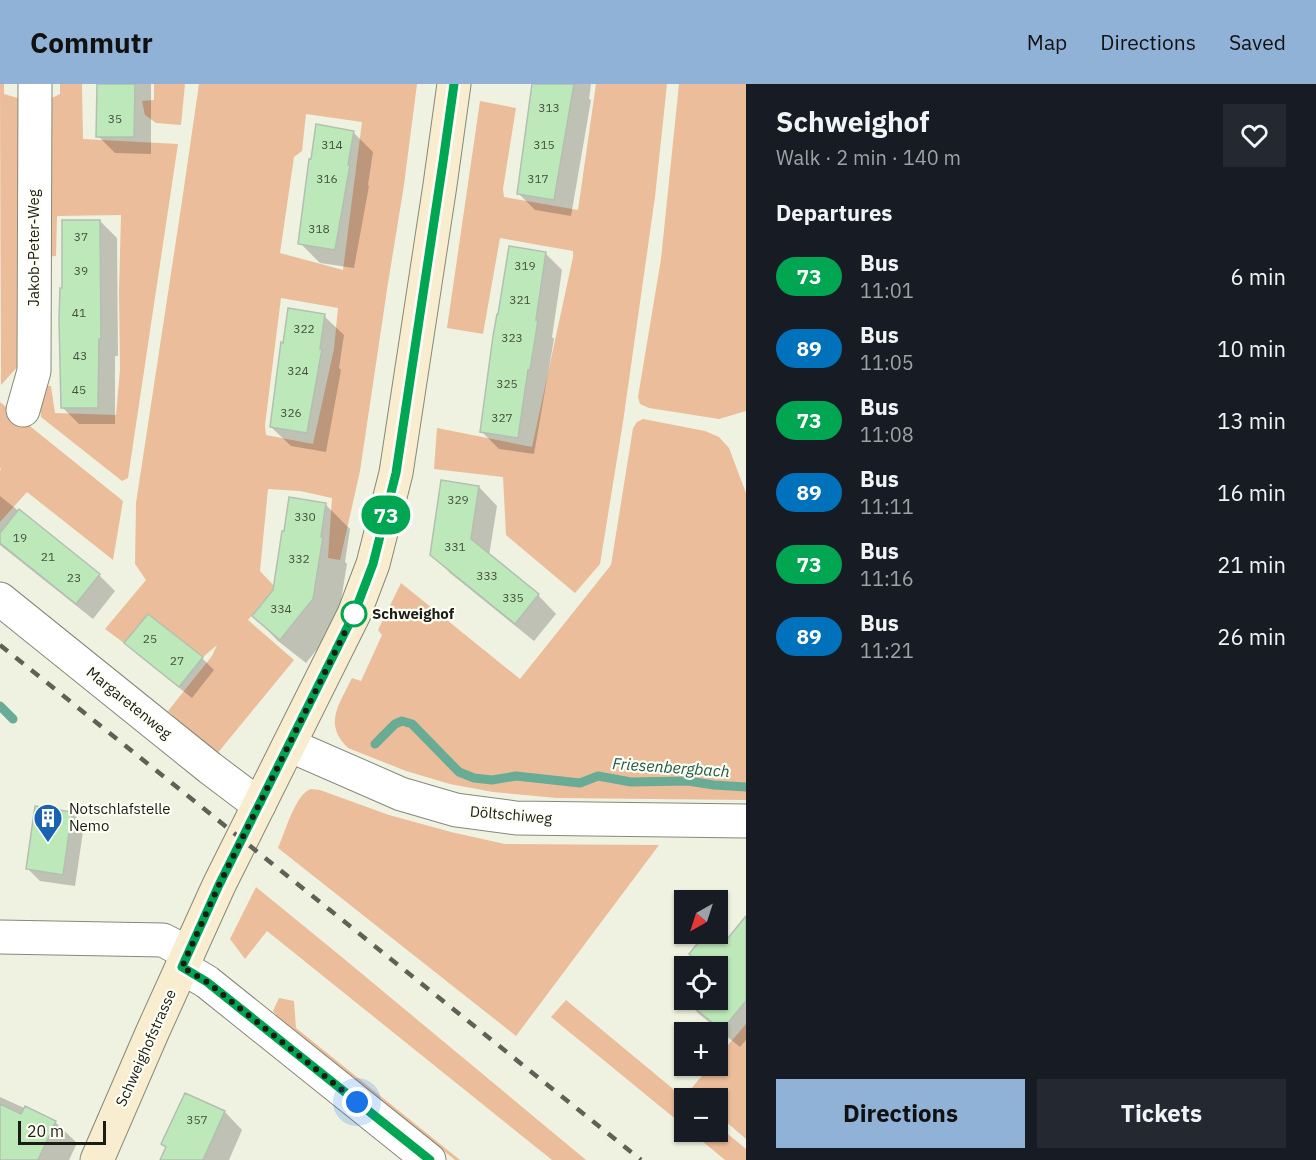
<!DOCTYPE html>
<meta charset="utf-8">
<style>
:root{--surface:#171b24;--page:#242831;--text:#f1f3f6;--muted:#9ea1a6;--accent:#90b2d7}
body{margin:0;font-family:"IBM Plex Sans",sans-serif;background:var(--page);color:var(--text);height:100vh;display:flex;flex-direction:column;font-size:22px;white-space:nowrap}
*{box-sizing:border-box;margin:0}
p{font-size:20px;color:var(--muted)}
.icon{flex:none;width:33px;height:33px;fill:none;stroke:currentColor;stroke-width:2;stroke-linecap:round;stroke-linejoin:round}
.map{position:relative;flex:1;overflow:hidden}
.details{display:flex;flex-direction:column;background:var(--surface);width:570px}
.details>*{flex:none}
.badge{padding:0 12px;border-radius:20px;font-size:21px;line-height:39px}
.needle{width:39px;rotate:219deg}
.fabs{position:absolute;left:674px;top:806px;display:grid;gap:12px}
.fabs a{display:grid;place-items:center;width:54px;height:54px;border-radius:0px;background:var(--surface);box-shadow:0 2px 4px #0004;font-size:30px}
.scale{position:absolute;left:18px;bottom:15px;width:88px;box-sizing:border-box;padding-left:6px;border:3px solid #1b1c16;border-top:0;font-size:16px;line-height:21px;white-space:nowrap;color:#1b1c16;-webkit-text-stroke:4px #fdfff5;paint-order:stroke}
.you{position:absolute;width:30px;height:30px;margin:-15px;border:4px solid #fff;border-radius:50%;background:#1a73e8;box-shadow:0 0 0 9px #1a73e833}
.map>.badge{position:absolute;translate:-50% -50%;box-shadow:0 0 0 3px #fff}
h2{padding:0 30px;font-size:22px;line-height:54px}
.round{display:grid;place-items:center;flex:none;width:63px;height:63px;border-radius:0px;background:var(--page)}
.headline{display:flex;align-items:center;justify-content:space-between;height:102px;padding:0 30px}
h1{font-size:28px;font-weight:700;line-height:45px}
.button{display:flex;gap:12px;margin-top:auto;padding:12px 30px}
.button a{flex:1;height:69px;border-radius:0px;background:var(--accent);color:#111;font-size:24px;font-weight:700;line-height:69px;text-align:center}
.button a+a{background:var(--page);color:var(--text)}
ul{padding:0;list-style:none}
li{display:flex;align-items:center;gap:18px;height:72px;padding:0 30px}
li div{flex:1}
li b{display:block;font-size:22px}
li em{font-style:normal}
li .badge{min-width:66px;font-weight:700;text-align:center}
header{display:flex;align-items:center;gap:36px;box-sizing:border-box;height:84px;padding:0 30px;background:var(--accent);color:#111}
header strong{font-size:28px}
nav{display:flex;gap:33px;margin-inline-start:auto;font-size:21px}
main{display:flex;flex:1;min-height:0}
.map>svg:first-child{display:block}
.green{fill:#ecbd9a;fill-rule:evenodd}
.shadow{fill:#0003}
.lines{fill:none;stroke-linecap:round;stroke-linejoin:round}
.stream{stroke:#68ac95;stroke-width:9}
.building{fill:#bde8b9;stroke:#b3bfb2;stroke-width:1.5}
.street-casing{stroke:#868879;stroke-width:35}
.secondary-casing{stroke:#868879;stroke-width:35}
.street{stroke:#fff;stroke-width:33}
.secondary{stroke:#f9edd0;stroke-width:33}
.rail{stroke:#5f6157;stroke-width:4.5;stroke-dasharray:10 10;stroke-linecap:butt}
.line-casing{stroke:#fff;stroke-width:14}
.line{stroke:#00a651;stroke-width:9}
.walk{stroke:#1b1c16;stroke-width:6;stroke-dasharray:0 10.8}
.stop-dot{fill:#fff;stroke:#00a651;stroke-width:3}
.labels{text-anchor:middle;stroke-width:4.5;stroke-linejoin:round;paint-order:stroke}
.number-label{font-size:12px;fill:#444f3f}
.street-label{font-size:15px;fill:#1b1c16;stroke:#fdfff5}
.stop-label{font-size:15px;font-weight:bold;fill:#1b1c16;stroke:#fdfff5;text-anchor:start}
.poi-label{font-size:15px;fill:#1b1c16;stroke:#fdfff5;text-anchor:start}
.water-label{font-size:16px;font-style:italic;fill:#235a49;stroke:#fdfff5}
</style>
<header>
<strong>Commutr</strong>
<nav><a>Map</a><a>Directions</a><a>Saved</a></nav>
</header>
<main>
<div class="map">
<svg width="746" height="1076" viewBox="0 0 746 1076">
<rect width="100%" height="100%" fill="#eff2e1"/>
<!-- green -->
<path class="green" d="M0,0H4V10L25,16L20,280L1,301Z
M60,0H82L83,55L178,60L128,394L122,397L41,333L39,301L51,302L55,329L116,331L120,285L119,208L121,131L57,132L56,172L41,173L43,16L54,13L60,10Z
M154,0H185L181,41L156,39L145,31L142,17L154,16Z
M199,0H417L404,101L388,199L360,387L340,476L328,474L332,414L300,407L268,405L260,487L275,503L248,536L294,576L216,671L168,627L212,572L217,561L203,573L148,530L124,559L105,545L146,496L135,480L136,419L182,117ZM306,30L362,38L343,186L280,169L294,73L302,67ZM281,214L338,224L334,265L313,360L266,351L265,341Z
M596,0H667L655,113L623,338L600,480L575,509L506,451L503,393L434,385L437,344L532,363L573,173V167L500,154L483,250L447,244L480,17L516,24L503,105L504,113L578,126Z
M679,0H746V327L719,335L649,324L640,320L638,313L661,175Z
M0,318L123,417L113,476L27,408L0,438V387L1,385L0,384Z
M643,335L705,347L719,353L729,364L746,409V716L557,714L493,708L450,700L406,687L348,664C323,640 339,621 352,594L361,597L382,551L378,546L401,499L520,595L611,481L633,344L637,338Z
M311,705L320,706L389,731L451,748L505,760L659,761L516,952L278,764C285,749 295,710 311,705Z
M256,803L343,874L586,1076H552L267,847L245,875L230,855Z
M279,914L294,917L296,944L460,1076H455L281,937L273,927Z
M566,916L684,1014V1042L551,933Z
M746,940V1055L717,1030V1014H698L690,1006L711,981H717V974Z
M717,1041L746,1065V1076H725L690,1047H717Z"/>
<!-- shadow -->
<path class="shadow" d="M98,0H151V70L115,69L98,52Z
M534,0H591L589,15L591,16L571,132L535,126L518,109Z
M353,48L373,68L368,101L369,102L354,184L320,179L300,159Z
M100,137L117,154L118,272H115V340H79L62,323L63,205Z
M545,169L562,186L552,253L554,255L534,370L499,365L482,348Z
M324,232L344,251L339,284L341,286L326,368L291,362L271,343Z
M479,403L497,422L489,472L538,511L556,530L534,557L450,489L432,470Z
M0,412L99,491L115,507L93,535L0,461Z
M325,420L350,445L345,478L347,480L337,540L306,579L278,557L254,532L274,506Z
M126,559L202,574L214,586L192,614L138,571Z
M72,729L84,741L75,802L40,797L27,784Z
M746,834V956L740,963L699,930L685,915H717V882H703L691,870L708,849L724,861Z
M186,1011L225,1028L242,1046L229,1076H161L167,1064L163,1060Z
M0,1013L55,1038L77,1059L69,1076H0Z"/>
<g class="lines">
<!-- stream -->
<path class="stream" d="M0,622L13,635
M375,660L395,640L402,637L412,640L459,688L474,694L492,696L516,692L580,699L598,692L631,698L688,697L714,701L746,703"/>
</g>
<!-- building -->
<path class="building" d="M97,0H135L134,53H96Z
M532,0H574L554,116L517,110Z
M316,40L354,47L348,81H350L335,166L298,160L309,75H311Z
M62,136H100L101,255H99L98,324H61L59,235L60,204H62Z
M509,162L546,168L536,236H538L530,286H528L518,354L480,348L493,252L497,230H498Z
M288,224L325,230L320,265H322L307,349L270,343L281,258L283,259Z
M441,396L479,402L471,455L539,510L515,540L430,471Z
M289,413L326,419L321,453H323L313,515L280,556L252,532L273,506L282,447H284Z
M19,425L100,490L76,520L0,459V449Z
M148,530L203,573L179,603L124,559Z
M35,722L72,728L63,791L26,785Z
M746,832V917L722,946L679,912L684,906V915H717V882H704L689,870L706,849H711L724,859Z
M185,1009L225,1027L203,1076H160L166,1063L161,1060Z
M0,1020L21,1030L25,1022L56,1037L38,1076H0Z"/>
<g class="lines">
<!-- street casing -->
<g class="street-casing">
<path id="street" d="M23,326L34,287L35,0
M0,515L210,684L259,721
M289,661L401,710L456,726L516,734L746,737
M0,853L163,856L188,869
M182,883L207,898L429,1076"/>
</g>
<!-- secondary casing -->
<g class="secondary-casing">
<path id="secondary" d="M97,1076L152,949L219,801L354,530L373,480L396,389L440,101L454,0"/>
</g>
<!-- street -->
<use href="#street" class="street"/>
<!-- secondary -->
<use href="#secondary" class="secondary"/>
<!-- rail -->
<path class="rail" d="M0,561L641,1076"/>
</g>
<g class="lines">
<!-- line casing -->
<g class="line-casing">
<path id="line" d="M430,1076L207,898L182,883L219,801L354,530L373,480L396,389L443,78L454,0"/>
</g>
<!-- line -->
<use href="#line" class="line"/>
<!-- walk -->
<path class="walk" d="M354,530L219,801L182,883L207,898L357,1018"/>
</g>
<!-- icons -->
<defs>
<g id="building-pin" transform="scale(1.5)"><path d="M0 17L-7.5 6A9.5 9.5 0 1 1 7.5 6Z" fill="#1a62b2" stroke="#fdfff5"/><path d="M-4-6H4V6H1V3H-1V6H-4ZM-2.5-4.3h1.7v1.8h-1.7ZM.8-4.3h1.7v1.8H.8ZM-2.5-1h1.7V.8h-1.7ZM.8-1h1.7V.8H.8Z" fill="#fff"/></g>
</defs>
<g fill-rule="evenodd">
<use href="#building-pin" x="48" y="734"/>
</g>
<!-- markers -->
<circle class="stop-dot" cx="354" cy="530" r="12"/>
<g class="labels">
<!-- number labels -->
<g class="number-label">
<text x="549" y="28">313</text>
<text x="115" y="39">35</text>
<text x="332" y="65">314</text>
<text x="544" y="65">315</text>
<text x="327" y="99">316</text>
<text x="538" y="99">317</text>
<text x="319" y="149">318</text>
<text x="81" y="157">37</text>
<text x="525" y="186">319</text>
<text x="81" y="191">39</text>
<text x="520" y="220">321</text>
<text x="79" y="233">41</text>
<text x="304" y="249">322</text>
<text x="512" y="258">323</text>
<text x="80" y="276">43</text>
<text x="298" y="291">324</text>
<text x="507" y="304">325</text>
<text x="79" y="310">45</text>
<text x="291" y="333">326</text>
<text x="502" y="338">327</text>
<text x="458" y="420">329</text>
<text x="305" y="437">330</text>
<text x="20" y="458">19</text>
<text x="455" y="467">331</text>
<text x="48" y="477">21</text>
<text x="299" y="479">332</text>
<text x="487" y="496">333</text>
<text x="74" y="498">23</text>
<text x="513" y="518">335</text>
<text x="281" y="529">334</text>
<text x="150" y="559">25</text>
<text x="177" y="581">27</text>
<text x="197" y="1040">357</text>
</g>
<!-- street labels -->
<g class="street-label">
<text transform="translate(34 164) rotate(-90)" y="5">Jakob-Peter-Weg</text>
<text transform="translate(129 619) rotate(39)" y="5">Margaretenweg</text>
<text transform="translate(511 731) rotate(5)" y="5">Döltschiweg</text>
<text transform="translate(146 964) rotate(-66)" y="5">Schweighofstrasse</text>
</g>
<!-- stop labels -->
<g class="stop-label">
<text x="372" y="535">Schweighof</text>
</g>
<!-- poi labels -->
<g class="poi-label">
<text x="69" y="730">Notschlafstelle<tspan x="69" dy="17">Nemo</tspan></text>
</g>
<!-- water labels -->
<g class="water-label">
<text transform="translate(671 683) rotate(4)" y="6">Friesenbergbach</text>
</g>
</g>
</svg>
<div class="fabs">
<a><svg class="needle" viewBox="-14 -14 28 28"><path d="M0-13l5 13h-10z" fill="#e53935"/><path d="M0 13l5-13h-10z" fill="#9ea1a6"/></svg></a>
<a><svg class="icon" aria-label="locate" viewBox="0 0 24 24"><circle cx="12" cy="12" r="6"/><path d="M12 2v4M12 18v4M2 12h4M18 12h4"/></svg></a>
<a>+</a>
<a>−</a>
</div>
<div class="scale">20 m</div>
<div class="you" style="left:357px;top:1018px"></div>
<b class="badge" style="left:386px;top:431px;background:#00a651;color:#fff">73</b>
</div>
<section class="details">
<div class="headline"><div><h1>Schweighof</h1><p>Walk · 2 min · 140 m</p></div><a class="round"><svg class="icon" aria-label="heart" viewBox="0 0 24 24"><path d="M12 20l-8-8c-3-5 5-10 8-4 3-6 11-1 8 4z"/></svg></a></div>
<h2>Departures</h2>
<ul>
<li><span class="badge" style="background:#00a651;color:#fff">73</span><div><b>Bus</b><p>11:01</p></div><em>6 min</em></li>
<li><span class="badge" style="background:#0072bc;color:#fff">89</span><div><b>Bus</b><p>11:05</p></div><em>10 min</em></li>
<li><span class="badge" style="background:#00a651;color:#fff">73</span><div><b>Bus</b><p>11:08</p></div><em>13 min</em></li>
<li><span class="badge" style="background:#0072bc;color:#fff">89</span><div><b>Bus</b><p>11:11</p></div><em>16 min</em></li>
<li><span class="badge" style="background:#00a651;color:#fff">73</span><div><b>Bus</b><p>11:16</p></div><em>21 min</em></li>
<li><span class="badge" style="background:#0072bc;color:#fff">89</span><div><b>Bus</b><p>11:21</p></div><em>26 min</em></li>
</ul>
<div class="button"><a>Directions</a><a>Tickets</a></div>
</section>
</main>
